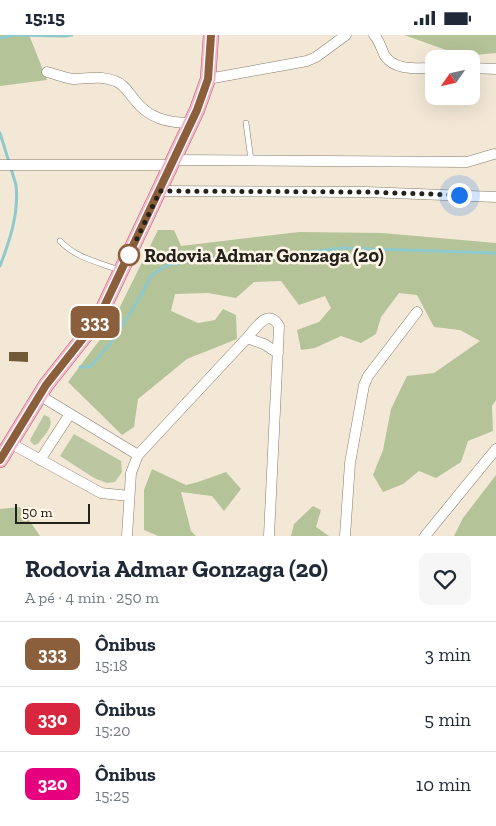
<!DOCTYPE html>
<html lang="pt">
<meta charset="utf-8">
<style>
:root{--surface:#fff;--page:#f6f6f7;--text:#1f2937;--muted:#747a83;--line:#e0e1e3}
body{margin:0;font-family:"Zilla Slab",serif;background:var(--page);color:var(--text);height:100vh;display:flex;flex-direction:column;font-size:19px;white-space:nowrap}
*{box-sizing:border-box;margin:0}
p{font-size:16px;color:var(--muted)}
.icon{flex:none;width:28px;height:28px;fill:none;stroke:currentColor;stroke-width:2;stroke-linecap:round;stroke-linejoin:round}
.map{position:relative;height:501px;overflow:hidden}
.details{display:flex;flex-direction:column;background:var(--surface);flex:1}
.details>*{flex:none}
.badge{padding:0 10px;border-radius:8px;font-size:18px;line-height:32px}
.needle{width:32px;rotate:236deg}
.buttons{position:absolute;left:425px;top:15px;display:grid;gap:10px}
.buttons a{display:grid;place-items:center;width:55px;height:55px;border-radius:10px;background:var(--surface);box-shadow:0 5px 20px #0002;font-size:25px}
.scale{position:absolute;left:15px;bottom:12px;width:75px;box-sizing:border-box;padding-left:5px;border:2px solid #24201a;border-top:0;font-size:14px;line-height:18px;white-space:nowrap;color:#24201a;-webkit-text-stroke:4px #fff5e7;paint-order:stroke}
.you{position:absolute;width:25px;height:25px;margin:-12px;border:4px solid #fff;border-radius:50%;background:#1a73e8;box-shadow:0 0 0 8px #1a73e833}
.map>.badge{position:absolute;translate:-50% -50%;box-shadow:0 0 0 2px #fff}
.round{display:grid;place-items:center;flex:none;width:52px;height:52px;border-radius:10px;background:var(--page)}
.overview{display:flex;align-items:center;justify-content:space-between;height:85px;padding:0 25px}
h1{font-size:24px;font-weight:700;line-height:38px}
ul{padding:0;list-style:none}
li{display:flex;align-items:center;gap:15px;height:65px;padding:0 25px;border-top:1px solid var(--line)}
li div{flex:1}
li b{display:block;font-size:19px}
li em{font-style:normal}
li .badge{min-width:55px;font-weight:700;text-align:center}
.status{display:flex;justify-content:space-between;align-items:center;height:35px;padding:0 25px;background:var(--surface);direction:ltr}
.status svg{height:14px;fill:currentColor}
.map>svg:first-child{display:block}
.green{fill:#bac7a1}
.forest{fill:#b5c398}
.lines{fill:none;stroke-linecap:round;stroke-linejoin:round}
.stream{stroke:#8fc9cc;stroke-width:3}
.building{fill:#715b36}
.service-casing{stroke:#867c6c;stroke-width:6}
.minor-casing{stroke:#867c6c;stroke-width:11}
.primary-casing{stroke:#ab6176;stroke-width:16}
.service{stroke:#fff;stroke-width:5}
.minor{stroke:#fff;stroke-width:10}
.primary{stroke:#f8b5ca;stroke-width:15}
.line-casing{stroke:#fff;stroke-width:11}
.line{stroke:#8b5e3c;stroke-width:8}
.walk{stroke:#24201a;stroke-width:5;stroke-dasharray:0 9}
.stop-dot{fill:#fff;stroke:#8b5e3c;stroke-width:2.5}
.labels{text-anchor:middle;stroke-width:5;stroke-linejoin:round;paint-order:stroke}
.stop-label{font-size:19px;font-weight:bold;fill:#24201a;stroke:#fff5e7;text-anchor:start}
</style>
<div class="status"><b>15:15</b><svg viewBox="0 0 49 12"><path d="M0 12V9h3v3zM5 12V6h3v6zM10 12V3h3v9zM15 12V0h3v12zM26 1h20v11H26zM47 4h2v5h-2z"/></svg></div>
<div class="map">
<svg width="496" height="501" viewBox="0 0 496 501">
<rect width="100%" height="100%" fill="#f3e8d6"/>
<!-- green -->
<path class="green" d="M44,380L49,382C55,392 43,401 38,409L34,410L30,406L31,403Z
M74,399L121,426L122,437L115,447L107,448L94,443L60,421Z"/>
<!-- forest -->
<path class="forest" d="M0,0H29L47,45L0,51Z
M404,0H496V18L463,21Z
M158,195H174L181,211L299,197L382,198L496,208V365L492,371L493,396L468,406L461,427L436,443L419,436L403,449L383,457L373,440L383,415L391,374L407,341L434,338L480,306L460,295L434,292L417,260L399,258L381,282L376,299L361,308L341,301L315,313L301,315L297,295L319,287L331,273L325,261L299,270L281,246L254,247L236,263L208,258L175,259L171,276L198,288L215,285L223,274L236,280L237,304L187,324L138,364L134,392L122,400L68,347L111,290Z
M152,434L186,450L198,447L226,437L241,454L224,476L212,461L181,457L191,496L196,501H158L144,495V455Z
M496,440V501H454L463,483Z
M313,471L321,475L316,492L329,501H291L294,489Z
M20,472L40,501H0V474Z"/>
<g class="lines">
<!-- stream -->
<path class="stream" d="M0,3L14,0L65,1L72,0
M0,98L16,150C19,178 10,205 0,231
M80,332H90L109,310L133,274L152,240L167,230L225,221L280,220L343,213L496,218"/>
</g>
<!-- building -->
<path class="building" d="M9,317H28V327L9,326Z"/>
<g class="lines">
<!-- service casing -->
<g class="service-casing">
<path id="service" d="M246,88L251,125
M60,206C76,223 98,227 119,235"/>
</g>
<!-- minor casing -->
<g class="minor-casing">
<path id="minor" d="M374,0C380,6 381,14 385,21C395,36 418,33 434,33
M471,33L496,34
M47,37C55,39 65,43 73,44C88,44 100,40 115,46C124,49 128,57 134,64C149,84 168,88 192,88
M208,44L307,26L316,22L346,0
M174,125L467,127L494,119
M0,130H172
M160,156L366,157L496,162
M247,303L264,309L278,318
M39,360L138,420
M10,408L101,458L129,461
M40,425L70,379
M127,501L131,438L138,420L247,303C256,293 268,272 279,291L269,501
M345,501L350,428L364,350L368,341L417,277
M425,501L496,414"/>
</g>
<!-- primary casing -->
<g class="primary-casing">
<path id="primary" d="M0,425L46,350L88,297L102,276L197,75L208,44L211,0"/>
</g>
<!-- service -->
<use href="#service" class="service"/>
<!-- minor -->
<use href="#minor" class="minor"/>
<!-- primary -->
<use href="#primary" class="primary"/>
</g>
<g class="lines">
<!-- line casing -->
<g class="line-casing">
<path id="line" d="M0,425L46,350L88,297L102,276L197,75L208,44L211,0"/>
</g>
<!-- line -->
<use href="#line" class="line"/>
<!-- walk -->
<path class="walk" d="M129,220L160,156L366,157L459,160"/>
</g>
<!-- markers -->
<circle class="stop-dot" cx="129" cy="220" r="10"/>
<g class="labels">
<!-- stop labels -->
<g class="stop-label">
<text x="144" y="227">Rodovia Admar Gonzaga (20)</text>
</g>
</g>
</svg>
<div class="buttons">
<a><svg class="needle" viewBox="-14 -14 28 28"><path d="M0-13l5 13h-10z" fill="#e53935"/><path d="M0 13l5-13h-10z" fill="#747a83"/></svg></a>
</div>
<div class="scale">50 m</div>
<div class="you" style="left:459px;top:160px"></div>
<b class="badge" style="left:95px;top:287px;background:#8b5e3c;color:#fff">333</b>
</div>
<section class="details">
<div class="overview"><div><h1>Rodovia Admar Gonzaga (20)</h1><p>A pé · 4 min · 250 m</p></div><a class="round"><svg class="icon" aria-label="heart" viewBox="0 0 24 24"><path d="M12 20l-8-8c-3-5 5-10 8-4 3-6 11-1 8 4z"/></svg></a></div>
<ul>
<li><span class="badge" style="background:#8b5e3c;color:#fff">333</span><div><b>Ônibus</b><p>15:18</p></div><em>3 min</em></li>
<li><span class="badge" style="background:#d7263d;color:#fff">330</span><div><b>Ônibus</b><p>15:20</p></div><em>5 min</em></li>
<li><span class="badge" style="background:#e6007e;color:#fff">320</span><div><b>Ônibus</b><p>15:25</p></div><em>10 min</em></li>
</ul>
</section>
